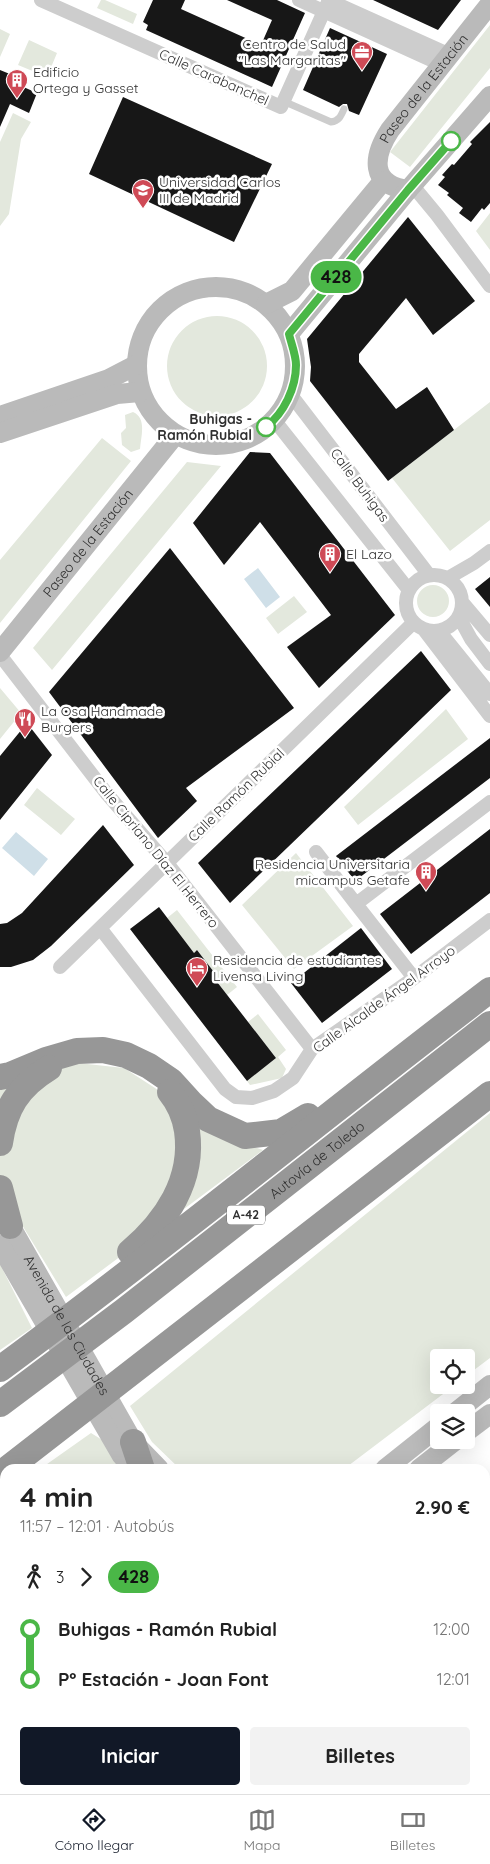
<!DOCTYPE html>
<html lang="es">
<meta charset="utf-8">
<style>
:root{--surface:#fff;--page:#f2f2f2;--text:#222;--muted:#767676;--line:#e0e0e0;--accent:#111827}
body{margin:0;font-family:Quicksand,sans-serif;background:var(--page);color:var(--text);height:100vh;display:flex;flex-direction:column;font-size:19px;white-space:nowrap}
*{box-sizing:border-box;margin:0}
p{font-size:16px;color:var(--muted)}
.icon{flex:none;width:28px;height:28px;fill:none;stroke:currentColor;stroke-width:2;stroke-linecap:round;stroke-linejoin:round}
.map{position:relative;flex:1;overflow:hidden}
.panel{position:absolute;left:0px;top:1464px;width:490px;height:331px;display:flex;flex-direction:column;background:var(--surface);border-radius:15px 15px 0 0;box-shadow:0 5px 20px #0002}
.panel>*{flex:none}
.badge{padding:0 10px;border-radius:16px;font-size:18px;line-height:32px}
.controls{position:absolute;left:430px;top:1349px;display:grid;gap:10px}
.controls a{display:grid;place-items:center;width:45px;height:45px;border-radius:5px;background:var(--surface);box-shadow:0 5px 20px #0002;font-size:25px}
.map>.badge{position:absolute;translate:-50% -50%;box-shadow:0 0 0 2px #fff}
.legs{display:flex;align-items:center;gap:8px;height:55px;padding:0 20px;font-size:16px}
.legs p{margin-inline-start:auto}
.head{display:flex;align-items:center;justify-content:space-between;height:85px;padding:0 20px}
h1{font-size:28px;font-weight:700;line-height:38px}
.button{display:flex;gap:10px;margin-top:auto;padding:10px 20px}
.button a{flex:1;height:58px;border-radius:5px;background:var(--accent);color:#fff;font-size:20px;font-weight:700;line-height:58px;text-align:center}
.button a+a{background:var(--page);color:var(--text)}
ul{padding:0 20px;list-style:none}
li{display:flex;align-items:center;gap:18px;height:50px;font-size:19px}
li i{display:grid;place-items:center;width:8px;height:100%;margin:0 6px;background:currentColor}
li i::after{content:'';width:12px;height:12px;margin:-6px;border:4px solid;border-radius:50%;background:var(--surface)}
li p{margin-inline-start:auto}
li:first-child i{background:linear-gradient(#0000 50%,currentColor 0)}
li:last-child i{background:linear-gradient(currentColor 50%,#0000 0)}
.menu{display:flex;justify-content:space-around;align-items:center;height:70px;border-top:1px solid var(--line);background:var(--surface);font-size:14px;color:var(--muted)}
.menu a{display:grid;justify-items:center;gap:2px}
.menu .active{color:var(--accent)}
.map>svg:first-child{display:block}
.green{fill:#e3e8dd}
.water{fill:#cfdfe8}
.building{fill:#171717}
.lines{fill:none;stroke-linecap:round;stroke-linejoin:round}
.lane{stroke:#cdcdcd;stroke-width:7}
.street{stroke:#cdcdcd;stroke-width:14}
.secondary{stroke:#bababa;stroke-width:20}
.highway{stroke:#979797;stroke-width:26}
.line-1-casing{stroke:#fff;stroke-width:11}
.line-1{stroke:#4ab747;stroke-width:8}
.stop-1-dot{fill:#fff;stroke:#4ab747;stroke-width:2.5}
.labels{text-anchor:middle;stroke-width:5;stroke-linejoin:round;paint-order:stroke}
.shield{fill:#fff;stroke:#6e6e6e;stroke-width:1}
.shield-label{font-size:12px;font-weight:bold;fill:#303030}
.poi-label{font-size:14px;fill:#303030;stroke:#fff;text-anchor:start}
.street-label{font-size:14px;fill:#303030;stroke:#fff}
.stop-label{font-size:14px;font-weight:bold;fill:#303030;stroke:#fff;text-anchor:end}
</style>
<div class="map">
<svg width="490" height="1794" viewBox="0 0 490 1794">
<rect width="100%" height="100%" fill="#fff"/>
<!-- green -->
<path class="green" d="M101,0H105L137,14L133,24L97,8Z
M490,25V68L410,167L390,152Z
M0,29L10,34L0,57Z
M29,40L57,53L47,77L18,65Z
M13,113L31,122L21,139L9,214L0,226V142Z
M490,213V250L476,231Z
M167 366a50 50 0 1 1 100 0a50 50 0 1 1-100 0Z
M490,402V520L450,551L392,478Z
M133,412C147,418 141,436 140,449L131,452L122,445L121,433L126,428L125,415Z
M102,438L131,461L0,623V560Z
M187,462L221,466L52,670L33,648Z
M417 601a16 16 0 1 1 32 0a16 16 0 1 1-32 0Z
M294,596L307,612L278,634L266,618Z
M0,688L21,713L0,739Z
M446,709L468,739L358,825L344,807Z
M37,788L75,819L61,835L24,805Z
M296,853L353,926L294,969L242,905Z
M177,910L237,987L227,995L214,978L217,976L197,950L194,953L167,918Z
M258,1014L286,1050L278,1057L286,1069L282,1078L250,1085L247,1081L276,1058L248,1022Z
M78,1063L124,1068L155,1088L213,1133L263,1150L66,1297L0,1189V1086Z
M490,1113V1358L466,1376V1358H439V1385H455L344,1469H180L152,1442L130,1406Z
M0,1264L32,1328L0,1350Z
M91,1433L149,1469H40Z
M5,1494V1735L0,1738V1498Z
M490,1572V1716L485,1718V1576Z
M342,1790H468L470,1794H351Z"/>
<!-- water -->
<path class="water" d="M258,568L280,597L266,608L244,579Z
M16,832L48,859L34,876L2,848Z"/>
<!-- building -->
<path class="building" d="M153,0H185L181,9L261,45L272,20L227,0H277L305,13L272,87L146,30L148,25L143,22Z
M373,0H461L438,30Z
M330,28L387,54L359,115L349,111L347,104H343L339,107L303,90Z
M0,70L22,79L19,85L37,93L29,113L10,104L0,127Z
M123,97L272,164L234,242L89,174Z
M490,122V203L484,210L482,208L471,222L459,213L463,208L447,195L449,193L438,185L445,177L442,175L452,164L454,165L472,144L470,142Z
M408,217L475,301L433,335L406,298L359,354V362L396,409L427,387L454,430L388,481L310,381L311,367L307,339Z
M250,452L270,453L395,615L319,688L287,647L331,615L260,522L224,565L193,523Z
M170,548L294,708L186,788L197,801L158,838L49,692Z
M490,577V607L475,589Z
M421,651L451,690L230,903L198,863Z
M27,723L52,755L0,820V756Z
M490,738V778L355,881L336,856Z
M103,825L134,865L51,946L33,960L11,967H0V924L7,923L22,913Z
M490,829V893L411,954L380,914Z
M159,907L194,953L197,950L217,976L214,978L276,1058L247,1081L130,929Z
M361,928L392,969L322,1023L291,983Z"/>
<g class="lines">
<!-- lane -->
<path class="lane" d="M283,101L331,122C339,121 341,116 344,109"/>
<!-- street -->
<path class="street" d="M41,0L281,107L329,0
M299,0L442,65
M328,0L450,55
M413,186L437,215L490,286
M291,395L429,575
M275,421L408,589
M406 603a28 28 0 1 1 56 0a28 28 0 1 1-56 0Z
M448,578L474,563L490,551
M462,602L490,635
M459,617L471,639L490,664
M425,631L490,716
M439,631L490,694
M0,655L107,794L167,863L312,1049
M316,852L356,904
M100,928L225,1089L236,1097L252,1098L274,1091L293,1078L312,1049L414,978L490,920
M60,967L413,623
M414,978L356,904L490,802
M126,1790L129,1794"/>
<!-- secondary -->
<g class="secondary">
<path id="s1" d="M408,190C369,185 373,156 390,130L490,4"/>
<circle cx="216" cy="366" r="79"/>
<path d="M266,304L292,291L383,181"/>
<path d="M289,334L408,190L490,96"/>
<path d="M0,416L109,379L136,365"/>
<path d="M0,433L117,394L140,392"/>
<path id="s2" d="M0,652L175,435"/>
<path id="s3" d="M3,1213L133,1442L159,1469"/>
<path d="M0,1245L122,1456"/>
<path d="M456,1412L490,1385"/>
<path d="M466,1432L490,1414"/>
<path d="M385,1469L439,1426"/>
<path d="M419,1469L456,1440"/>
<path d="M485,1746L490,1739"/>
<path d="M0,1765L5,1762"/>
<path d="M485,1787L490,1792"/>
<path d="M0,1792L5,1788"/>
</g>
<!-- highway -->
<g class="highway">
<path d="M0,1077L10,1075L46,1060L77,1051L103,1050L126,1055L149,1066L171,1081L191,1103L208,1119L245,1136L281,1132L308,1116"/>
<path d="M0,1143C5,1108 18,1087 49,1068"/>
<path d="M0,1188L10,1226"/>
<path d="M130,1252C166,1222 194,1180 187,1131C185,1118 179,1103 170,1092"/>
<path d="M0,1369C166,1247 326,1115 490,990"/>
<path id="s4" d="M0,1404L124,1311L490,1024"/>
<path d="M133,1442L142,1469"/>
<path d="M7,1469L490,1094"/>
<path d="M0,1655L5,1656"/>
</g>
</g>
<g class="lines">
<!-- line-1 casing -->
<g class="line-1-casing">
<path id="line-1" d="M266,427C284,413 296,388 296,365C296,355 291,343 289,334L408,190L451,141"/>
</g>
<!-- line-1 -->
<use href="#line-1" class="line-1"/>
</g>
<!-- icons -->
<defs>
<g id="office-pin" transform="scale(1.125)"><path d="M0 17L-7.5 6A9.5 9.5 0 1 1 7.5 6Z" fill="#cf4a56" stroke="#fff"/><path d="M-6-3h4V-5.5h4V-3h4V5H-6ZM-1-4.5V-3h2v-1.5ZM-6 0V1H6V0Z" fill="#fff"/></g>
<g id="building-pin" transform="scale(1.125)"><path d="M0 17L-7.5 6A9.5 9.5 0 1 1 7.5 6Z" fill="#cf4a56" stroke="#fff"/><path d="M-4-6H4V6H1V3H-1V6H-4ZM-2.5-4.3h1.7v1.8h-1.7ZM.8-4.3h1.7v1.8H.8ZM-2.5-1h1.7V.8h-1.7ZM.8-1h1.7V.8H.8Z" fill="#fff"/></g>
<g id="university-pin" transform="scale(1.125)"><path d="M0 17L-7.5 6A9.5 9.5 0 1 1 7.5 6Z" fill="#cf4a56" stroke="#fff"/><path d="M0-5L7-2L0 1L-7-2ZM-4 1L0 2.5L4 1V4Q0 6-4 4Z" fill="#fff"/></g>
<g id="restaurant-pin" transform="scale(1.125)"><path d="M0 17L-7.5 6A9.5 9.5 0 1 1 7.5 6Z" fill="#cf4a56" stroke="#fff"/><path d="M-5-6h1v4h1v-4h1v4h1v-4h1v5L-1.5 .5V6h-2V.5L-5-1ZM5-6V6H3V1.5H1.5Q1.5-4 5-6Z" fill="#fff"/></g>
<g id="hotel-pin" transform="scale(1.125)"><path d="M0 17L-7.5 6A9.5 9.5 0 1 1 7.5 6Z" fill="#cf4a56" stroke="#fff"/><path d="M-6-4.5h1.5V1H6V5H4.5V3h-9V5H-6ZM-4 0a1.8 1.8 0 1 1 3.6 0ZM.5 0V-2.5h3Q6-2.5 6 0Z" fill="#fff"/></g>
</defs>
<g fill-rule="evenodd">
<use href="#office-pin" x="362" y="52"/>
<use href="#building-pin" x="17" y="80"/>
<use href="#university-pin" x="143" y="190"/>
<use href="#building-pin" x="330" y="554"/>
<use href="#restaurant-pin" x="25" y="719"/>
<use href="#building-pin" x="426" y="872"/>
<use href="#hotel-pin" x="197" y="968"/>
</g>
<!-- markers -->
<g class="stop-1-dot">
<circle cx="451" cy="141" r="9"/>
<circle cx="266" cy="427" r="9"/>
</g>
<g class="labels">
<!-- shield labels -->
<rect class="shield" x="227" y="1205.5" width="38" height="19" rx="4"/>
<g class="shield-label">
<text x="246" y="1219">A-42</text>
</g>
<!-- poi labels -->
<g class="poi-label">
<text x="346" y="49" text-anchor="end">Centro de Salud<tspan x="346" dy="16">"Las Margaritas"</tspan></text>
<text x="33" y="77">Edificio<tspan x="33" dy="16">Ortega y Gasset</tspan></text>
<text x="159" y="187">Universidad Carlos<tspan x="159" dy="16">III de Madrid</tspan></text>
<text x="346" y="559">El Lazo</text>
<text x="41" y="716">La Osa Handmade<tspan x="41" dy="16">Burgers</tspan></text>
<text x="410" y="869" text-anchor="end">Residencia Universitaria<tspan x="410" dy="16">micampus Getafe</tspan></text>
<text x="213" y="965">Residencia de estudiantes<tspan x="213" dy="16">Livensa Living</tspan></text>
</g>
<!-- street labels -->
<g class="street-label">
<text transform="translate(214 77) rotate(24)" y="5">Calle Carabanchel</text>
<text dy="5" stroke="none"><textPath href="#s1" startOffset="134">Paseo de la Estación</textPath></text>
<text transform="translate(360 485) rotate(53)" y="5">Calle Buhigas</text>
<text dy="5" stroke="none"><textPath href="#s2" startOffset="140">Paseo de la Estación</textPath></text>
<text transform="translate(236 795) rotate(-44)" y="5">Calle Ramón Rubial</text>
<text transform="translate(156 852) rotate(51)" y="5">Calle Cipriano Díaz El Herrero</text>
<text transform="translate(384 999) rotate(-36)" y="5">Calle Alcalde Ángel Arroyo</text>
<text dy="5" stroke="none"><textPath href="#s4" startOffset="400">Autovía de Toledo</textPath></text>
<text dy="5" stroke="none"><textPath href="#s3" startOffset="129">Avenida de las Ciudades</textPath></text>
</g>
<!-- stop labels -->
<g class="stop-label">
<text x="252" y="424">Buhigas -<tspan x="252" dy="16">Ramón Rubial</tspan></text>
</g>
</g>
</svg>
<div class="controls">
<a><svg class="icon" aria-label="locate" viewBox="0 0 24 24"><circle cx="12" cy="12" r="6"/><path d="M12 2v4M12 18v4M2 12h4M18 12h4"/></svg></a>
<a><svg class="icon" aria-label="layers" viewBox="0 0 24 24"><path d="M12 4l9 5-9 5-9-5zM3 14l9 5 9-5"/></svg></a>
</div>
<b class="badge" style="left:336px;top:277px;background:#4ab747;color:#111">428</b>
<section class="panel">
<div class="head"><div><h1>4 min</h1><p>11:57 – 12:01 · Autobús</p></div><b>2.90 €</b></div>
<div class="legs"><svg class="icon" aria-label="walk" viewBox="0 0 24 24"><circle cx="13" cy="4" r="2"/><path d="M13 8l-2 6 4 7M11 14l-3 7M7 12l3-4h3l4 4"/></svg>3<svg class="icon" aria-label="forward" viewBox="0 0 24 24"><path d="M9 5l7 7-7 7"/></svg><b class="badge" style="background:#4ab747;color:#111">428</b></div>
<ul>
<li><i style="color:#4ab747"></i><b>Buhigas - Ramón Rubial</b><p>12:00</p></li>
<li><i style="color:#4ab747"></i><b>Pº Estación - Joan Font</b><p>12:01</p></li>
</ul>
<div class="button"><a>Iniciar</a><a>Billetes</a></div>
</section>
</div>
<nav class="menu">
<a class="active"><svg class="icon" aria-label="directions" viewBox="0 0 24 24"><path d="M12 3l9 9-9 9-9-9zM9 14v-3h6M13 9l2 2-2 2"/></svg>Cómo llegar</a>
<a><svg class="icon" aria-label="map" viewBox="0 0 24 24"><path d="M3 6l6-2 6 2 6-2v14l-6 2-6-2-6 2zM9 4v14M15 6v14"/></svg>Mapa</a>
<a><svg class="icon" aria-label="tickets" viewBox="0 0 24 24"><path d="M3 7h18v10H3zM15 7v10"/></svg>Billetes</a>
</nav>
